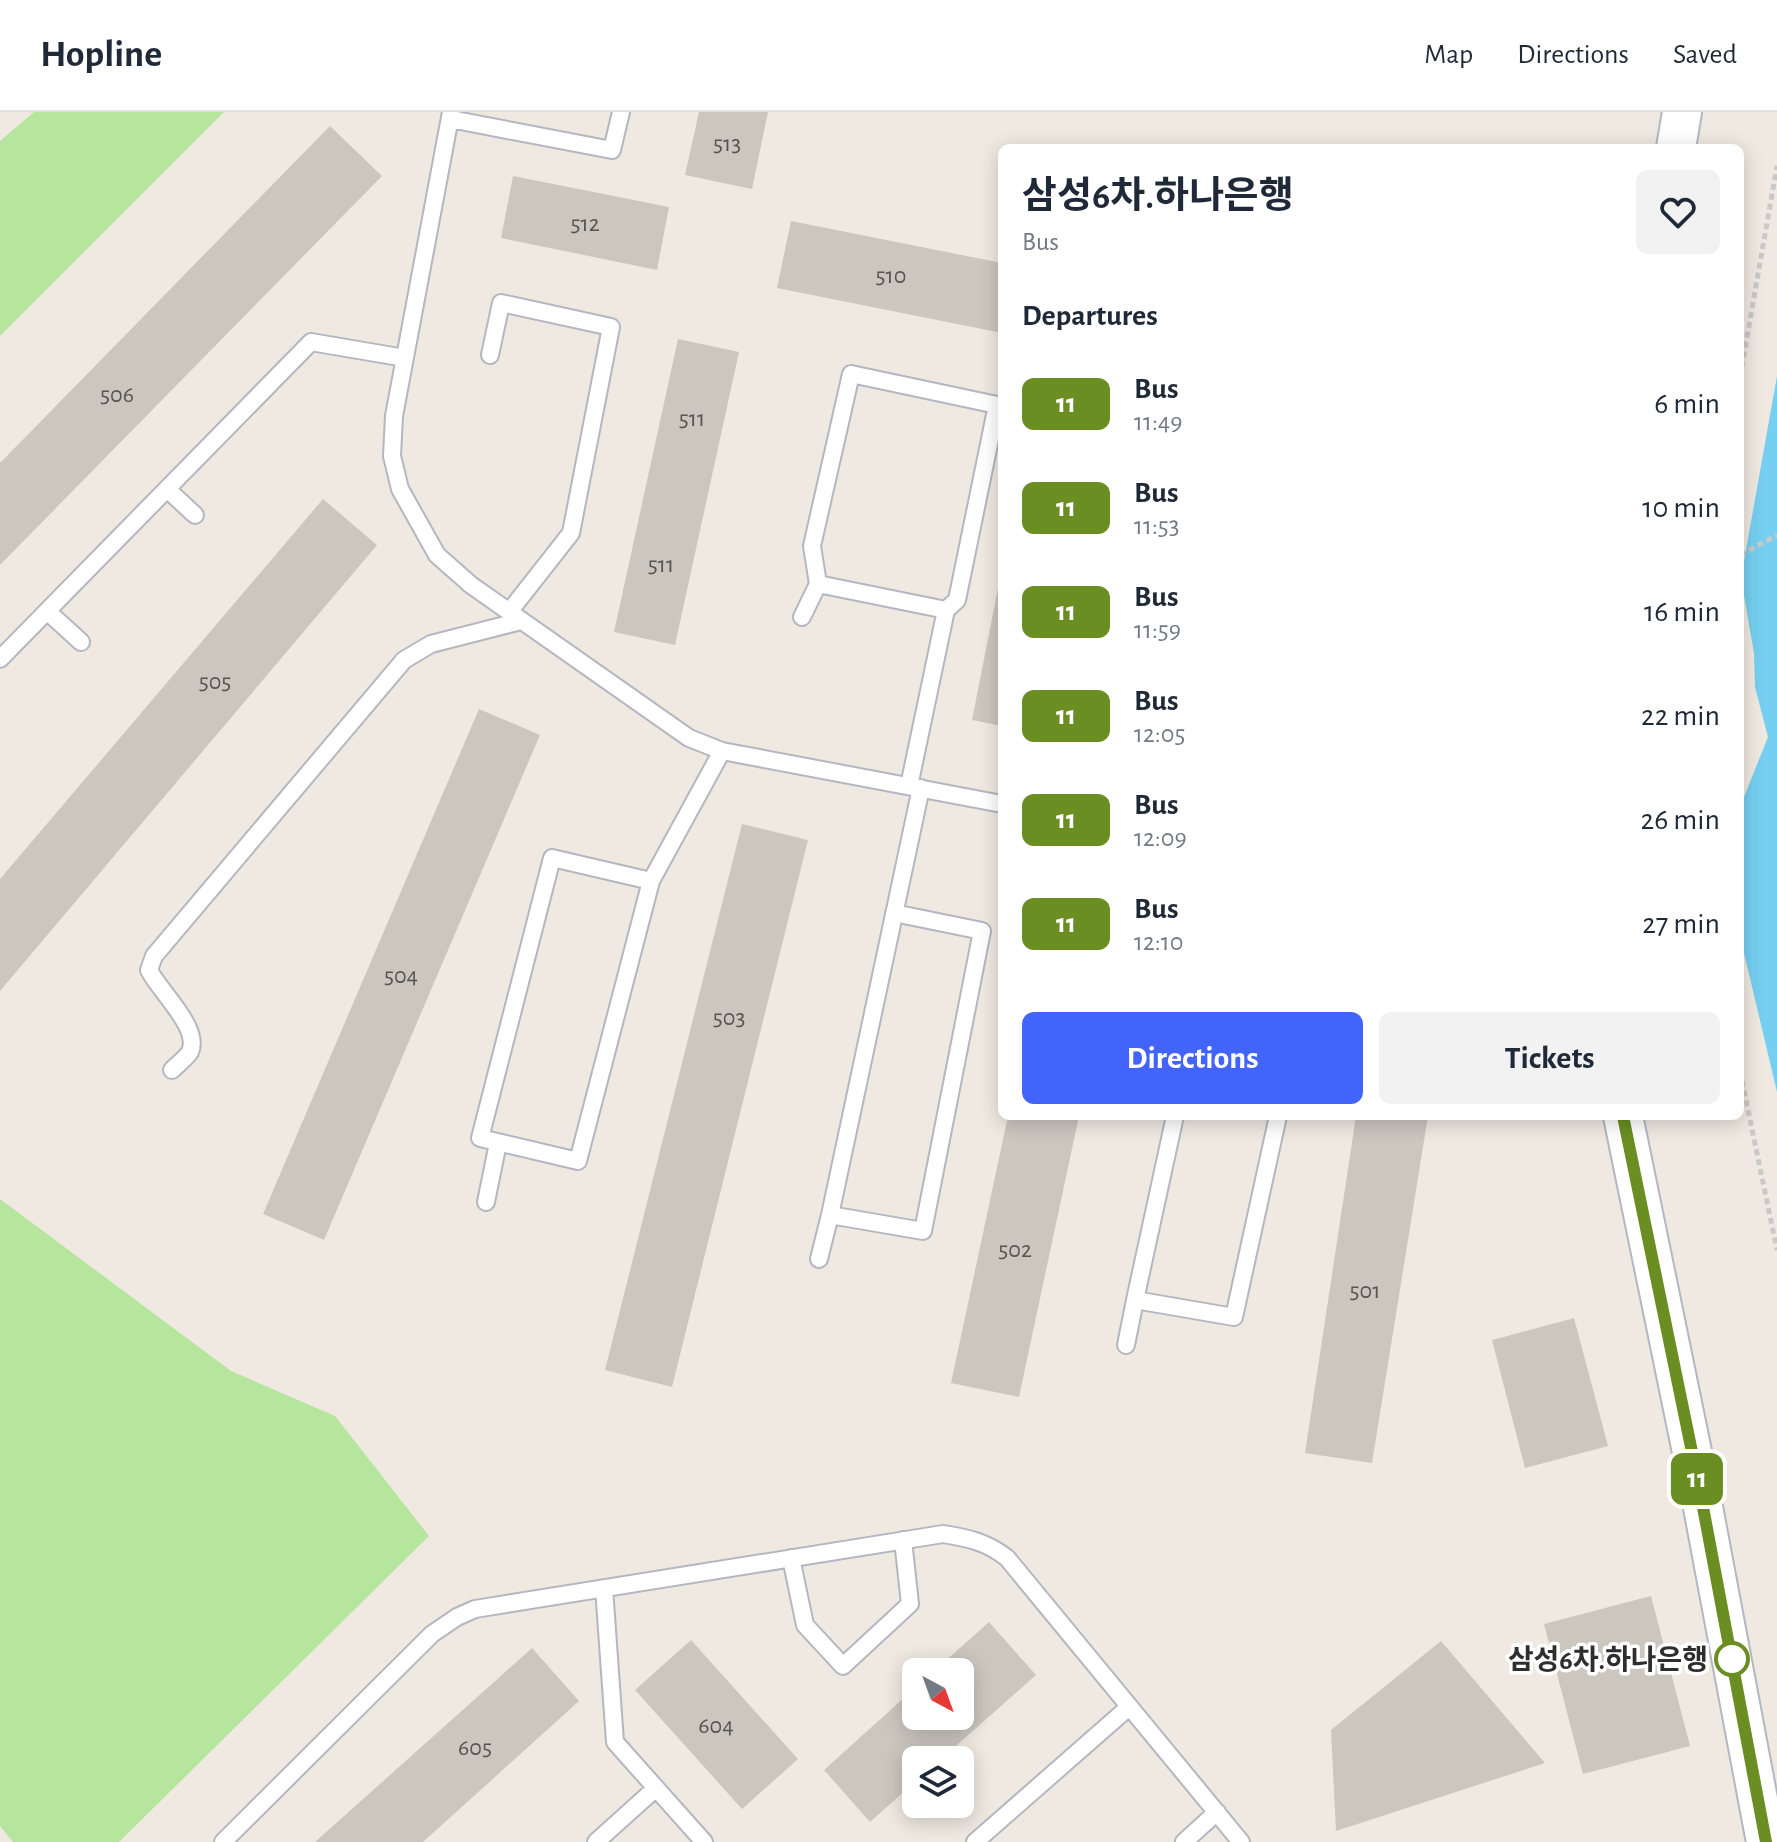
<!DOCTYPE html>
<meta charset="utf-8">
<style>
:root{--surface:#fff;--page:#f2f2f3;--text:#1f2937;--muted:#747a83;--line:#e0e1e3;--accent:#4264fb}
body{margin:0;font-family:"Alegreya Sans","Noto Sans KR",sans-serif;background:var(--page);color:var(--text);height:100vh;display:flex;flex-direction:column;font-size:30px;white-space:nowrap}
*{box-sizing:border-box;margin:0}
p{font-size:26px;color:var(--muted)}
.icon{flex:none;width:44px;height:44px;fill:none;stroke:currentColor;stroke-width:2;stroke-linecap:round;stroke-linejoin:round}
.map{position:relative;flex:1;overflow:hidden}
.panel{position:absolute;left:998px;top:32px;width:746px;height:976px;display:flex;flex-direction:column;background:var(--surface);border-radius:12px;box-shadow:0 4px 20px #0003}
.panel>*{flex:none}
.badge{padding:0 16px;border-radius:12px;font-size:28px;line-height:52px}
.needle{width:52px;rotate:139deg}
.fabs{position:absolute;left:902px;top:1546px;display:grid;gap:16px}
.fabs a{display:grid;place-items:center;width:72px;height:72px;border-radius:12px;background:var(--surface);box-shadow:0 4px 20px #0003;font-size:40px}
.map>.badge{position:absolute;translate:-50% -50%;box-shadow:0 0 0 4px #fff}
h2{padding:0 24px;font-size:30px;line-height:72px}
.round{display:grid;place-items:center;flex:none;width:84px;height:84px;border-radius:12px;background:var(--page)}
.summary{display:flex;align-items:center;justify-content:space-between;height:136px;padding:0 24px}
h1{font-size:38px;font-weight:700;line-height:60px}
.action{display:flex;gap:16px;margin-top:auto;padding:16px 24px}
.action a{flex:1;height:92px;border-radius:12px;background:var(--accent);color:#fff;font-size:32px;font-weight:700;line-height:92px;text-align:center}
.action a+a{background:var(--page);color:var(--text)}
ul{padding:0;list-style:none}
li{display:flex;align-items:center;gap:24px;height:104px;padding:0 24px}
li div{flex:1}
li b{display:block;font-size:30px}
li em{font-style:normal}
li .badge{min-width:88px;font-weight:700;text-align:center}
header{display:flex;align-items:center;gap:48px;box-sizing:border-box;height:112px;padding:0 40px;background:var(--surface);border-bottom:2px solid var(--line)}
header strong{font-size:38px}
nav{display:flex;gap:44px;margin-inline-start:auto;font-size:28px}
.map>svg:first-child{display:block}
.green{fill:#b6e59e}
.water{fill:#75cff0}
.building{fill:#cbc7bf}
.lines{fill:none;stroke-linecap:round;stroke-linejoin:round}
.service-casing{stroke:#b4b7c1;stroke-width:20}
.tertiary-casing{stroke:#b4b7c1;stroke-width:42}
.path{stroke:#c9c9c9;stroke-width:5;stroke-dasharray:6 4;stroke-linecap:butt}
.service{stroke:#fff;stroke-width:16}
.tertiary{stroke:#fff;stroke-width:38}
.line-casing{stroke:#fff;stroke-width:18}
.line{stroke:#6b8e23;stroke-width:12}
.stop-dot{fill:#fff;stroke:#6b8e23;stroke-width:4}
.labels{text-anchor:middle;stroke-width:7;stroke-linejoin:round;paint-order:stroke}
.number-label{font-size:24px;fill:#555452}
.stop-label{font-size:28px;font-weight:bold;fill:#2e2e2e;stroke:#fff;text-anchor:end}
</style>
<header>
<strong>Hopline</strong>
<nav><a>Map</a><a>Directions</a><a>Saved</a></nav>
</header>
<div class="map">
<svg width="1777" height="1730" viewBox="0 0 1777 1730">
<rect width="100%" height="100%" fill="#efe9e1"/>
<!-- green -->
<path class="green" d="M34,0H224L0,224V29Z
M0,1087L231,1259L335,1304L429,1424L119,1730H13L0,1714Z"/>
<!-- water -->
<path class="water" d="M1777,264V980L1740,824V695L1768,625L1755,575L1754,541L1741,466Z"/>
<!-- building -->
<path class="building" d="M699,0H768L752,77L685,63Z
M330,14L382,64L0,453V351Z
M513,64L669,95L657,158L501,126Z
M791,109L1002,151V221L777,176Z
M678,227L739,240L675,533L614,520Z
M323,387L377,433L0,879V767Z
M1001,461H1002V614L972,608Z
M479,597L540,623L324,1128L263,1102Z
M742,712L808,728L672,1275L605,1258Z
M1008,1004H1079L1019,1285L951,1271Z
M1356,1004H1428L1372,1351L1305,1341Z
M1574,1206L1608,1334L1525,1356L1492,1228Z
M1651,1484L1690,1634L1583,1662L1544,1512Z
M989,1510L1036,1563L940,1648H916V1669L870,1710L824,1658L916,1575V1604H960V1560H933Z
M691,1528L798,1647L742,1697L635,1578Z
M1441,1529L1545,1651L1336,1719L1331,1618Z
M532,1536L579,1589L423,1730H315Z"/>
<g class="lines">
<!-- service casing -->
<g class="service-casing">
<path id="service" d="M451,0L394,304L392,344L400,377L437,443L471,473L689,626L722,639L1002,692
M450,7L612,38L621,0
M490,243L501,191L611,215L571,421L509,500
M167,377L195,403
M47,499L81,530
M802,505L818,472
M0,547L311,230L405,246
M909,674L946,498L957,488L997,293L851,262L812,434L818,472L946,498
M651,769L552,746L480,1026L578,1049L651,769L722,639
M894,801L982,819L923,1119L830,1103L921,676
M172,958C177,953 186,946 190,940C201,916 159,879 149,858L154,844L404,548L431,532L521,509
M1175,1004L1135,1188L1234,1205L1278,1004
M486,1090L498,1031
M819,1147L830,1103
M1126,1233L1135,1188
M791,1446L805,1513L843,1554L910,1492L903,1428
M604,1476L615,1630L704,1730
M223,1730L432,1522L457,1505L475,1497L943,1422C968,1426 987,1430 1007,1446L1241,1730
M596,1730L656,1676
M975,1730L1129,1595
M1184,1730L1217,1700"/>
</g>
<!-- tertiary casing -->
<g class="tertiary-casing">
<path id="tertiary" d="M1676,36L1682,0
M1623,1004L1699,1374L1766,1730"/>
</g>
<!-- path -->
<path class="path" d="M1740,265L1777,54
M1740,443L1777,423
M1740,959L1777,1138"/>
<!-- service -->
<use href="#service" class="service"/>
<!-- tertiary -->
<use href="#tertiary" class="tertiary"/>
</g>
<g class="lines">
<!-- line casing -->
<g class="line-casing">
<path id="line" d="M1623,1004L1699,1374L1766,1730"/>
</g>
<!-- line -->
<use href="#line" class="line"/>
</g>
<!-- markers -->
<circle class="stop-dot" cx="1732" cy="1547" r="16"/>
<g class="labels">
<!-- number labels -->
<g class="number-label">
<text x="727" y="39">513</text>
<text x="585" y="119">512</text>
<text x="891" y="171">510</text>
<text x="117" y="290">506</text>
<text x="692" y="314">511</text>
<text x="661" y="460">511</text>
<text x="215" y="577">505</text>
<text x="401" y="871">504</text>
<text x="729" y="913">503</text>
<text x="1015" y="1145">502</text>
<text x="1365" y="1186">501</text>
<text x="716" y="1621">604</text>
<text x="475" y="1643">605</text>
</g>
<!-- stop labels -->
<g class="stop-label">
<text x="1708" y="1557">삼성6차.하나은행</text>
</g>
</g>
</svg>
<div class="fabs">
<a><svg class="needle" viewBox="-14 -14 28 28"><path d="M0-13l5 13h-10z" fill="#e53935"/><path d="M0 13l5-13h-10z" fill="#747a83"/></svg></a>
<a><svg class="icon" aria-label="layers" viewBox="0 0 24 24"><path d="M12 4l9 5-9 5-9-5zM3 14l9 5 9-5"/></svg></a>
</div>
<b class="badge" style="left:1697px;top:1367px;background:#6b8e23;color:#fff">11</b>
<section class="panel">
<div class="summary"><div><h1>삼성6차.하나은행</h1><p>Bus</p></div><a class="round"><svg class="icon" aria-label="heart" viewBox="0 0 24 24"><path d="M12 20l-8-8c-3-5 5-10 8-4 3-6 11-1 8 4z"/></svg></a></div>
<h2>Departures</h2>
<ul>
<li><span class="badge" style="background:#6b8e23;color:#fff">11</span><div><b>Bus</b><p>11:49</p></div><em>6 min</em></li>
<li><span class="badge" style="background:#6b8e23;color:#fff">11</span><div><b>Bus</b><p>11:53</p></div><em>10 min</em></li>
<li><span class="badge" style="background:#6b8e23;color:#fff">11</span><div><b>Bus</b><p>11:59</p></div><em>16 min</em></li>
<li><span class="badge" style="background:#6b8e23;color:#fff">11</span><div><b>Bus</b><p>12:05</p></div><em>22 min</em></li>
<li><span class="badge" style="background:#6b8e23;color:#fff">11</span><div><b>Bus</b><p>12:09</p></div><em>26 min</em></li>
<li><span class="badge" style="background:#6b8e23;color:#fff">11</span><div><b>Bus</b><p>12:10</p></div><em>27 min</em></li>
</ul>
<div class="action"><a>Directions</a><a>Tickets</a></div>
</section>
</div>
